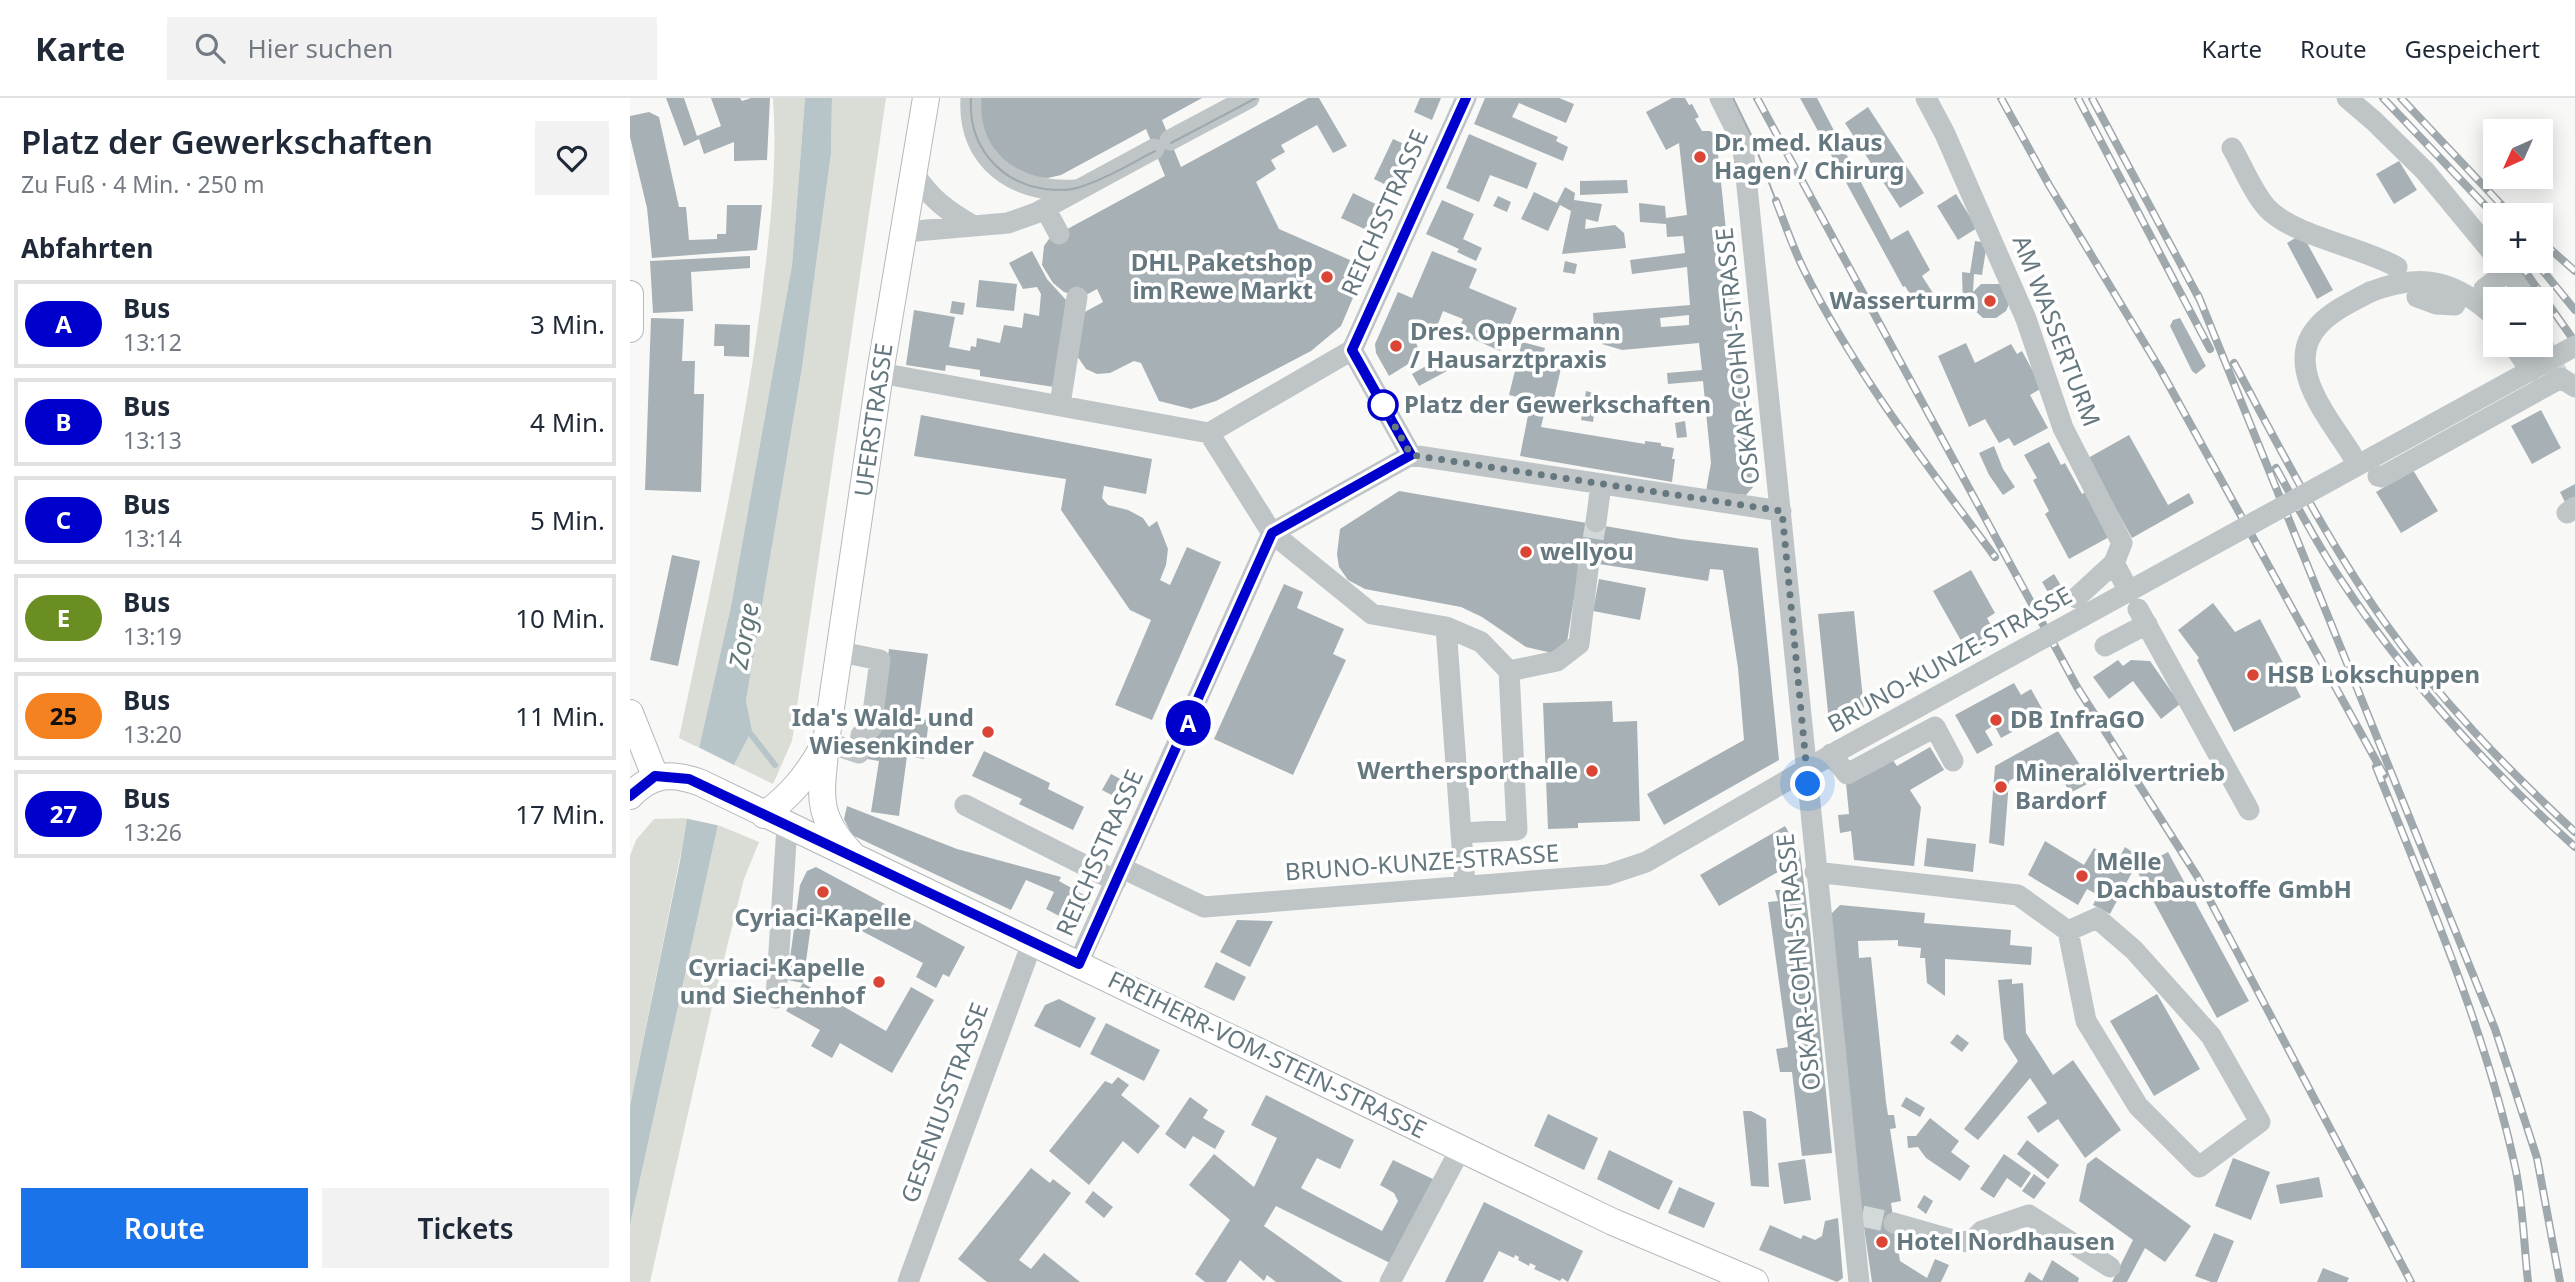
<!DOCTYPE html>
<html lang="de">
<meta charset="utf-8">
<style>
:root{--surface:#fff;--page:#f2f2f3;--text:#1f2937;--muted:#747a83;--line:#e0e1e3;--accent:#1a73e8}
body{margin:0;font-family:"Noto Sans",sans-serif;background:var(--page);color:var(--text);height:100vh;display:flex;flex-direction:column;font-size:26px;white-space:nowrap}
*{box-sizing:border-box;margin:0}
p{font-size:23px;color:var(--muted)}
.icon{flex:none;width:38px;height:38px;fill:none;stroke:currentColor;stroke-width:2;stroke-linecap:round;stroke-linejoin:round}
.map{position:relative;flex:1;overflow:hidden}
.drawer{display:flex;flex-direction:column;background:var(--surface);width:630px}
.drawer>*{flex:none}
.badge{padding:0 14px;border-radius:23px;font-size:24px;line-height:46px}
.needle{width:46px;rotate:225deg}
.fabs{position:absolute;left:1853px;top:21px;display:grid;gap:14px}
.fabs a{display:grid;place-items:center;width:70px;height:70px;border-radius:0px;background:var(--surface);box-shadow:0 4px 18px #0003;font-size:35px}
.you{position:absolute;width:35px;height:35px;margin:-18px;border:5px solid #fff;border-radius:50%;background:#1a73e8;box-shadow:0 0 0 10px #1a73e833}
.map>.badge{position:absolute;translate:-50% -50%;box-shadow:0 0 0 4px #fff}
h2{padding:0 21px;font-size:26px;line-height:63px}
.round{display:grid;place-items:center;flex:none;width:74px;height:74px;border-radius:0px;background:var(--page)}
.summary{display:flex;align-items:center;justify-content:space-between;height:119px;padding:0 21px}
h1{font-size:33px;font-weight:600;line-height:52px}
.button{display:flex;gap:14px;margin-top:auto;padding:14px 21px}
.button a{flex:1;height:80px;border-radius:0px;background:var(--accent);color:#fff;font-size:28px;font-weight:600;line-height:80px;text-align:center}
.button a+a{background:var(--page);color:var(--text)}
ul{padding:0;list-style:none}
li{display:flex;align-items:center;gap:21px;height:88px;margin:0 14px 10px;padding:0 7px;border:4px solid var(--line);border-radius:0px}
li div{flex:1}
li b{display:block;font-size:26px}
li em{font-style:normal}
li .badge{min-width:77px;font-weight:700;text-align:center}
header{display:flex;align-items:center;gap:42px;box-sizing:border-box;height:98px;padding:0 35px;background:var(--surface);border-bottom:2px solid var(--line)}
header strong{font-size:33px}
nav{display:flex;gap:38px;margin-inline-start:auto;font-size:24px}
.search{width:490px;height:63px;background:var(--page);display:flex;align-items:center;gap:18px;box-sizing:border-box;padding:0 24px;border-radius:0px;color:var(--muted);font-size:26px}
main{display:flex;flex:1;min-height:0}
.map>svg:first-child{display:block}
.green{fill:#d9ddd5}
.water{fill:#b8c5c8}
.pier{fill:#f8f8f6}
.lines{fill:none;stroke-linecap:round;stroke-linejoin:round}
.stream{stroke:#b8c5c8;stroke-width:6}
.building{fill:#a7b1b5;fill-rule:evenodd}
.minor-tunnel{stroke:#d3d8d8;stroke-width:21;stroke-dasharray:21 10;stroke-linecap:butt}
.major-casing{stroke:#b3b9bc;stroke-width:28}
.minor{stroke:#bfc5c7;stroke-width:21}
.major{stroke:#fff;stroke-width:26}
.tram{stroke:#9fa8ac;stroke-width:2}
.rail-casing{stroke:#9fa8ac;stroke-width:8}
.rail{stroke:#fff;stroke-width:5;stroke-dasharray:16;stroke-linecap:butt}
.minor-bridge{stroke:#bfc5c7;stroke-width:21}
.line-casing{stroke:#fff;stroke-width:16}
.line{stroke:#0000cd;stroke-width:10}
.walk{stroke:#65787f;stroke-width:7;stroke-dasharray:0 12.6}
.poi-dot{fill:#da4535;stroke:#fff;stroke-width:2.5}
.stop-dot{fill:#fff;stroke:#0000cd;stroke-width:3.5}
.labels{text-anchor:middle;stroke-width:7;stroke-linejoin:round;paint-order:stroke}
.poi-label{font-size:24px;font-weight:bold;fill:#65787f;stroke:#fff;text-anchor:start}
.street-label{font-size:24px;fill:#65787f;stroke:#fff}
.stop-label{font-size:24px;font-weight:bold;fill:#65787f;stroke:#fff;text-anchor:start}
.water-label{font-size:26px;font-style:italic;fill:#607679;stroke:#fff}
</style>
<header>
<strong>Karte</strong>
<div class="search"><svg class="icon" aria-label="search" viewBox="0 0 24 24"><circle cx="10" cy="10" r="6"/><path d="M15 15l6 6"/></svg>Hier suchen</div>
<nav><a>Karte</a><a>Route</a><a>Gespeichert</a></nav>
</header>
<main>
<section class="drawer">
<div class="summary"><div><h1>Platz der Gewerkschaften</h1><p>Zu Fuß · 4 Min. · 250 m</p></div><a class="round"><svg class="icon" aria-label="heart" viewBox="0 0 24 24"><path d="M12 20l-8-8c-3-5 5-10 8-4 3-6 11-1 8 4z"/></svg></a></div>
<h2>Abfahrten</h2>
<ul>
<li><span class="badge" style="background:#0000cd;color:#fff">A</span><div><b>Bus</b><p>13:12</p></div><em>3 Min.</em></li>
<li><span class="badge" style="background:#0000cd;color:#fff">B</span><div><b>Bus</b><p>13:13</p></div><em>4 Min.</em></li>
<li><span class="badge" style="background:#0000cd;color:#fff">C</span><div><b>Bus</b><p>13:14</p></div><em>5 Min.</em></li>
<li><span class="badge" style="background:#6b8e23;color:#fff">E</span><div><b>Bus</b><p>13:19</p></div><em>10 Min.</em></li>
<li><span class="badge" style="background:#f58220;color:#111">25</span><div><b>Bus</b><p>13:20</p></div><em>11 Min.</em></li>
<li><span class="badge" style="background:#0000cd;color:#fff">27</span><div><b>Bus</b><p>13:26</p></div><em>17 Min.</em></li>
</ul>
<div class="button"><a>Route</a><a>Tickets</a></div>
</section>
<div class="map">
<svg width="1945" height="1184" viewBox="0 0 1945 1184">
<rect width="100%" height="100%" fill="#f8f8f6"/>
<!-- green -->
<path class="green" d="M143,0H175L162,167L101,508L69,650L49,640C79,498 111,356 130,212C139,141 148,71 143,0Z
M202,0H256L162,643L143,686L104,667L122,632L116,603L172,270L201,56Z
M58,720L0,1008V758L6,742L24,721Z
M88,727L129,744L114,781L82,909L20,1184H0V1127Z"/>
<!-- water -->
<path class="water" d="M175,0H202L201,56L172,270L116,603L122,632L104,667L88,727L0,1127V1008L50,763L69,650L101,508L162,167Z"/>
<!-- pier -->
<path class="pier" d="M66,648L108,669L91,728L54,720Z"/>
<g class="lines">
<!-- stream -->
<path class="stream" d="M116,630L145,667"/>
</g>
<!-- building -->
<path class="building" d="M36,0H54L67,38L91,28L81,0H110L112,3L121,0H140L137,62L104,63V44L74,56L69,41L54,48Z
M348,0H572L532,22L551,69L678,0H689L717,48L703,55L687,27L651,47L655,54L641,62L646,71L626,84L649,131L736,169L711,228L681,253L586,303L561,311L529,303L511,265L504,263L480,275L467,276L456,271L445,255L453,215L473,204L467,191L456,197H444L434,194L423,185L412,167L414,148L419,141L535,78L516,31L431,77L418,80L398,79L382,72L353,38Z
M790,0H811L802,22L784,14Z
M855,0H929L944,6L936,25L889,5L882,19L928,39L926,43L938,49L933,63L844,26Z
M1042,0H1055L1059,7L1062,6L1069,19L1065,21L1072,33H1080L1086,37L1123,389L1116,397L1076,393L1081,365L1073,283L1038,286L1037,275L1072,272L1069,245L992,252L972,246L971,232H964L963,215L1060,207L1057,169L1002,176L1000,162L1055,155L1053,138L1037,139L1036,126L1010,124L1009,105L1035,108L1036,120L1057,117L1049,45L1036,52L1016,14ZM1059,217V227L1031,229L1030,220Z
M1170,0H1187L1261,142L1278,132L1300,172L1292,178L1303,195L1286,206L1275,188L1273,189Z
M1238,9L1294,95L1270,110L1215,25Z
M19,14L29,19L49,109H56L59,142L87,141V136H96L97,107H132L127,152L22,160L17,110L0,39V18Z
M839,36L907,65L897,91L860,77L849,104L816,90Z
M763,41L787,52L768,93L744,81Z
M1769,63L1787,92L1764,106L1746,76Z
M997,82L998,95L950,97V83Z
M935,89L945,95L944,102L972,106L968,124L956,121L955,131L985,127L994,135L996,150L932,156L941,113L930,107L918,133L891,121L904,94L927,105Z
M723,95L754,110L743,135L711,120Z
M1326,96L1347,130L1328,142L1307,108Z
M868,98L881,104L877,114L863,108Z
M812,102L844,116L833,141L852,150L846,163L827,154L829,151L796,136Z
M1672,136L1703,192L1687,201L1657,145Z
M1345,143L1357,145L1352,177L1344,176L1343,194L1351,186H1369L1374,189L1379,206L1376,213L1366,220H1353L1343,211H1333L1332,174L1340,175Z
M402,153L417,181L436,202L424,289L350,278V272L316,267L315,273L276,267L284,212L325,219L319,249L340,253L341,248L346,249L347,240L370,245L374,227L392,230L394,215L409,218L411,196L407,189L393,191L379,165Z
M802,153L847,171L839,190L887,210L870,253L828,234L833,221L813,213L803,239L789,233L785,242L791,258L759,278L746,255L745,246L768,194L782,200Z
M120,158V170L61,174L63,213L23,215L20,163Z
M935,163L947,166L945,176L933,174Z
M349,182L387,186L384,213L346,209Z
M322,203L335,205L333,217L320,215Z
M21,220L54,221L52,263H65L64,296H74L71,394L15,392Z
M1550,220L1576,268L1566,276L1562,273L1540,228L1543,222Z
M85,226L120,227L119,259L94,258V248H84Z
M892,244L915,250L912,261L932,266L920,317L914,316L911,329L1015,346V343L1031,345V348L1044,350L1042,361H1045L1042,384L890,358L901,302L879,297Z
M1336,245L1345,265L1381,246L1387,256L1392,253L1412,290L1400,297L1418,330L1384,348L1379,340L1369,345L1355,321L1339,329L1308,258Z
M821,254L828,267L789,288L782,276Z
M956,293L967,296L963,324L951,322Z
M1911,312L1931,350L1902,366L1881,328Z
M291,317L522,361L516,396L474,388L472,400L478,407L498,412L513,420L519,429L527,423L538,451L536,467L530,482L540,487L557,449L591,464L522,622L485,607L521,522L500,512L431,412L436,381L284,358Z
M1055,323L1057,339L1047,340L1045,325Z
M1499,337L1538,407L1559,395L1564,405L1502,440L1458,360Z
M1419,344L1431,367L1435,365L1452,396L1457,393L1481,438L1439,461L1415,416L1419,413L1403,382L1407,380L1394,357Z
M1364,348L1373,371L1385,389L1373,397L1359,377L1349,355Z
M1783,372L1808,413L1771,435L1746,394Z
M1945,386V401L1936,406L1930,394Z
M769,393L1051,441L1128,450L1149,662L1034,727L1017,696L1114,642L1108,570L1093,472L1080,471L1078,483L950,463L937,544L922,555L896,549L852,519L831,509L735,491L718,482L709,469L707,456L710,431Z
M42,457L70,463L48,568L20,562Z
M1341,472L1365,515L1357,520L1369,542L1347,554L1341,544L1334,548L1303,493Z
M1424,476L1438,499L1425,506L1412,484Z
M969,481L1016,490L1010,522L963,513Z
M654,486L673,494L667,510L714,531L703,556L716,562L663,677L584,641Z
M1583,505L1605,534L1630,521L1671,599L1604,634L1567,562L1569,560L1548,532Z
M1224,513L1235,621L1199,624L1188,516Z
M259,551L298,556L289,621L299,622L294,661L277,658L269,718L241,714L249,663L237,661L240,639H246Z
M1488,562L1493,568L1501,562L1520,563L1550,606L1531,621L1503,583L1479,601L1463,579Z
M1384,585L1391,597L1401,591L1415,616L1371,640L1364,627L1355,633L1363,647L1347,656L1325,617Z
M982,603L983,624L1007,623L1010,723L948,725V730L918,731L913,605Z
M1428,633L1461,684L1440,695L1428,673L1418,677L1412,665L1379,683L1374,748L1359,745L1365,668Z
M1300,649L1314,672L1280,692L1291,709L1284,768L1224,762L1221,733L1210,735L1208,717L1219,716L1216,685L1262,661L1267,668Z
M354,653L420,685L418,691L454,709L443,732L389,706L392,701L342,678Z
M481,676L502,687L493,703L472,692Z
M217,708L327,751L431,779L429,783L461,801L452,823L444,826L416,811L424,794L396,782L381,812L222,737L214,721Z
M1155,728L1170,754L1180,832L1202,1055L1172,1058L1162,974H1150L1146,951L1158,949L1138,804L1148,803L1145,792H1156L1153,771L1089,808L1070,777Z
M1297,740L1346,746L1343,774L1294,768Z
M1415,743L1454,767L1464,750L1487,764L1495,749L1510,759L1480,816L1463,807L1468,797L1457,791L1448,807L1398,777Z
M1538,754L1619,903L1587,920L1506,771Z
M186,769L335,849L319,879L313,876L306,890L286,879L293,865L203,818L201,824L183,813L173,885L157,882L170,787L177,773Z
M1210,807L1295,815L1294,825L1381,832L1380,847L1402,849L1401,867L1315,861V898L1297,885L1295,860H1290L1291,850L1268,848V842L1228,843L1229,860L1241,859L1256,1004L1258,1017H1264L1266,1030L1260,1031L1271,1103L1261,1105L1270,1163L1297,1180L1305,1161L1319,1167L1311,1184H1242L1231,1109L1201,816Z
M607,822L643,823L620,869L590,854Z
M586,864L616,879L604,903L574,889Z
M1382,881V886L1393,885L1396,935L1423,977L1443,962L1491,1032L1455,1060L1428,1021L1408,1035L1397,1019L1417,1005L1400,980L1348,1042L1334,1031L1388,963L1374,941L1368,882Z
M173,885L256,933L281,889L304,902L262,975L210,945L202,960L181,948L190,932L156,913Z
M1527,896L1570,971L1524,998L1480,923Z
M429,901L466,920L450,950L404,928L415,907Z
M476,925L530,952L514,983L460,956Z
M1327,936L1339,945L1332,954L1320,945Z
M488,979L499,987L491,997L530,1028L508,1056L493,1043L459,1087L419,1053L475,983L482,986Z
M636,997L724,1042L710,1071L687,1060L671,1090L752,1133L768,1103L764,1095L750,1087L763,1062L805,1082L762,1166L646,1108L634,1128L713,1184H646L637,1177L634,1183L610,1162L596,1184H575L565,1176L600,1122L559,1087L584,1056L624,1089L647,1040L621,1027Z
M560,999L578,1012L573,1020L595,1033L585,1051L563,1038L555,1051L535,1036Z
M1276,999L1295,1010L1290,1019L1271,1008Z
M1113,1013H1121L1136,1021L1139,1089L1121,1088Z
M918,1016L968,1040L954,1072L904,1048Z
M1300,1020L1329,1043L1321,1054L1340,1068L1330,1083L1296,1060L1288,1049L1278,1050L1277,1038H1286Z
M1397,1042L1429,1067L1418,1081L1387,1056Z
M979,1052L1043,1083L1029,1112L967,1081Z
M1374,1056L1401,1075L1391,1090L1377,1080L1364,1100L1350,1091Z
M1466,1059L1561,1128L1535,1164L1515,1150L1497,1184H1482L1503,1142L1449,1103L1457,1066Z
M1603,1060L1640,1074L1621,1122L1585,1108Z
M1175,1061L1181,1102L1154,1106L1148,1065Z
M401,1070L420,1085L423,1081L441,1095L389,1162L401,1171L414,1155L450,1184H357L328,1161Z
M1404,1076L1416,1085L1404,1101L1392,1093Z
M1689,1079L1693,1099L1650,1106L1646,1087Z
M1049,1089L1085,1105L1074,1130L1038,1115Z
M463,1093L483,1109L474,1120L455,1104Z
M1294,1097L1303,1103L1296,1116L1287,1109Z
M854,1104L953,1153L938,1184L932,1180L930,1183L904,1171L906,1168L900,1165L899,1168L888,1162L889,1159L885,1157L884,1160L869,1153L853,1184H815Z
M1208,1120L1213,1180L1207,1184L1129,1152L1140,1127L1171,1141L1173,1137L1185,1142L1192,1138L1195,1123Z
M1584,1135L1604,1143L1587,1184H1581L1565,1178Z
M1422,1162L1449,1180L1448,1184H1394L1399,1174L1412,1183Z
M1693,1170L1719,1180L1717,1184H1687Z"/>
<g class="lines">
<!-- minor-tunnel -->
<path class="minor-tunnel" d="M1911,243L1928,277
M958,471L966,424
M1232,1118L1264,1125"/>
<!-- major casing -->
<g class="major-casing">
<path id="major" d="M0,196V231
M0,615L25,678
M0,698C22,675 42,674 71,685L983,1124L1125,1184
M134,717C160,698 176,679 192,651
M220,754C183,715 192,694 196,644L250,275L296,0"/>
</g>
<!-- minor -->
<path class="minor" d="M341,0C337,64 386,95 445,92
M1090,0L1111,42L1114,59L1229,1184
M1296,0L1315,36L1396,221L1433,330L1492,445L1484,465L1494,484
M1717,0L1744,23L1795,73L1866,159
M540,42L619,0
M1602,50C1612,67 1624,97 1638,111C1664,138 1732,149 1767,169
M284,75C299,99 317,113 342,127
M415,110L429,136
M274,134L378,125L406,115L524,51
M1869,163L1901,201
M1854,191L1878,173
M1787,199L1806,206L1825,207
M1883,247L1901,273
M722,252L836,0
M722,252L781,357
M250,275L579,335
M430,306L447,199
M579,335L642,435L742,516L816,529L851,544L879,573L887,732L831,735L835,787
M579,335L722,252
M781,357L1151,413
M1722,357C1700,321 1651,267 1689,227C1703,212 1722,204 1740,194
M1748,378L1752,379L1931,280L1945,289
M1937,415L1945,409
M966,424L971,387
M642,435L781,357
M1446,500L1484,465
M1508,511L1619,712
M816,529L831,735
M1475,548L1517,526
M879,573L927,563L949,546L958,471
M196,644L229,655L231,637L241,630L250,562L211,554
M1201,656L1217,676L1305,629L1323,663
M335,707L486,783
M492,770L574,809L977,777L1016,764L1208,653
M1185,774L1388,797L1438,833L1456,923L1508,1008L1569,1069L1630,1024L1581,938L1504,852L1467,820L1438,833
M448,866L642,435
M146,900L157,728
M1264,1125L1327,1143L1341,1144L1352,1133L1399,1117L1480,1169
M278,1184L402,845
M760,1184L831,1050"/>
<!-- major -->
<use href="#major" class="major"/>
<!-- tram -->
<path class="tram" d="M341,0C338,47 368,84 415,91C425,92 437,93 447,90C474,82 500,66 525,53
M1103,0L1121,37L1146,103
M541,45L626,0"/>
<!-- rail casing -->
<g class="rail-casing">
<path id="rail" d="M1127,0L1447,589L1567,778L1781,1184
M1371,0L1419,87L1530,271L1754,677
M1448,0L1580,251
M1462,0L1571,204
M1753,0L1866,119
M1771,0L1881,117
M1146,103C1155,126 1163,150 1174,172C1225,275 1297,367 1365,459
M1911,143L1945,173
M1888,163L1945,244
M1905,163L1945,212
M1568,197L1865,931L1907,1060L1930,1184
M1604,265C1651,352 1696,441 1753,522C1808,600 1875,669 1945,734
M1646,370C1666,406 1685,442 1707,476C1774,578 1855,668 1945,749
M1746,669C1799,802 1856,933 1886,1073C1893,1109 1894,1147 1898,1184"/>
</g>
<!-- rail -->
<use href="#rail" class="rail"/>
<!-- minor-bridge -->
<path class="minor-bridge" d="M1740,194C1791,174 1825,182 1866,220
M1208,653L1945,248"/>
</g>
<g class="lines">
<!-- line casing -->
<g class="line-casing">
<path id="line" d="M0,698L25,678L59,681L449,866L642,435L781,357L722,252L836,0"/>
</g>
<!-- line -->
<use href="#line" class="line"/>
<!-- walk -->
<path class="walk" d="M753,307L781,357L1152,413L1178,686"/>
</g>
<!-- markers -->
<g class="poi-dot">
<circle cx="1070" cy="59" r="7"/>
<circle cx="697" cy="179" r="7"/>
<circle cx="1360" cy="203" r="7"/>
<circle cx="766" cy="248" r="7"/>
<circle cx="896" cy="454" r="7"/>
<circle cx="1623" cy="577" r="7"/>
<circle cx="1366" cy="622" r="7"/>
<circle cx="358" cy="634" r="7"/>
<circle cx="962" cy="673" r="7"/>
<circle cx="1371" cy="689" r="7"/>
<circle cx="1452" cy="778" r="7"/>
<circle cx="193" cy="794" r="7"/>
<circle cx="249" cy="884" r="7"/>
<circle cx="1252" cy="1144" r="7"/>
</g>
<circle class="stop-dot" cx="753" cy="307" r="14"/>
<g class="labels">
<!-- poi labels -->
<g class="poi-label">
<text x="1084" y="53">Dr. med. Klaus<tspan x="1084" dy="28">Hagen / Chirurg</tspan></text>
<text x="683" y="173" text-anchor="end">DHL Paketshop<tspan x="683" dy="28">im Rewe Markt</tspan></text>
<text x="1346" y="211" text-anchor="end">Wasserturm</text>
<text x="780" y="242">Dres. Oppermann<tspan x="780" dy="28">/ Hausarztpraxis</tspan></text>
<text x="910" y="462">wellyou</text>
<text x="1637" y="585">HSB Lokschuppen</text>
<text x="344" y="628" text-anchor="end">Ida's Wald- und<tspan x="344" dy="28">Wiesenkinder</tspan></text>
<text x="1380" y="630">DB InfraGO</text>
<text x="948" y="681" text-anchor="end">Werthersporthalle</text>
<text x="1385" y="683">Mineralölvertrieb<tspan x="1385" dy="28">Bardorf</tspan></text>
<text x="1466" y="772">Melle<tspan x="1466" dy="28">Dachbaustoffe GmbH</tspan></text>
<text x="193" y="828" text-anchor="middle">Cyriaci-Kapelle</text>
<text x="235" y="878" text-anchor="end">Cyriaci-Kapelle<tspan x="235" dy="28">und Siechenhof</tspan></text>
<text x="1266" y="1152">Hotel Nordhausen</text>
</g>
<!-- street labels -->
<g class="street-label">
<text transform="translate(755 115) rotate(-66)" y="8">REICHSSTRASSE</text>
<text transform="translate(1426 233) rotate(69)" y="8">AM WASSERTURM</text>
<text transform="translate(1108 258) rotate(-96)" y="8">OSKAR-COHN-STRASSE</text>
<text transform="translate(244 322) rotate(-82)" y="8">UFERSTRASSE</text>
<text transform="translate(1320 562) rotate(-29)" y="8">BRUNO-KUNZE-STRASSE</text>
<text transform="translate(470 755) rotate(-66)" y="8">REICHSSTRASSE</text>
<text transform="translate(792 765) rotate(-4)" y="8">BRUNO-KUNZE-STRASSE</text>
<text transform="translate(1169 864) rotate(-96)" y="8">OSKAR-COHN-STRASSE</text>
<text transform="translate(637 957) rotate(26)" y="8">FREIHERR-VOM-STEIN-STRASSE</text>
<text transform="translate(315 1005) rotate(-70)" y="8">GESENIUSSTRASSE</text>
</g>
<!-- stop labels -->
<g class="stop-label">
<text x="774" y="315">Platz der Gewerkschaften</text>
</g>
<!-- water labels -->
<g class="water-label">
<text transform="translate(114 538) rotate(-80)" y="9">Zorge</text>
</g>
</g>
</svg>
<div class="fabs">
<a><svg class="needle" viewBox="-14 -14 28 28"><path d="M0-13l5 13h-10z" fill="#e53935"/><path d="M0 13l5-13h-10z" fill="#747a83"/></svg></a>
<a>+</a>
<a>−</a>
</div>
<div class="you" style="left:1178px;top:686px"></div>
<b class="badge" style="left:558px;top:625px;background:#0000cd;color:#fff">A</b>
</div>
</main>
